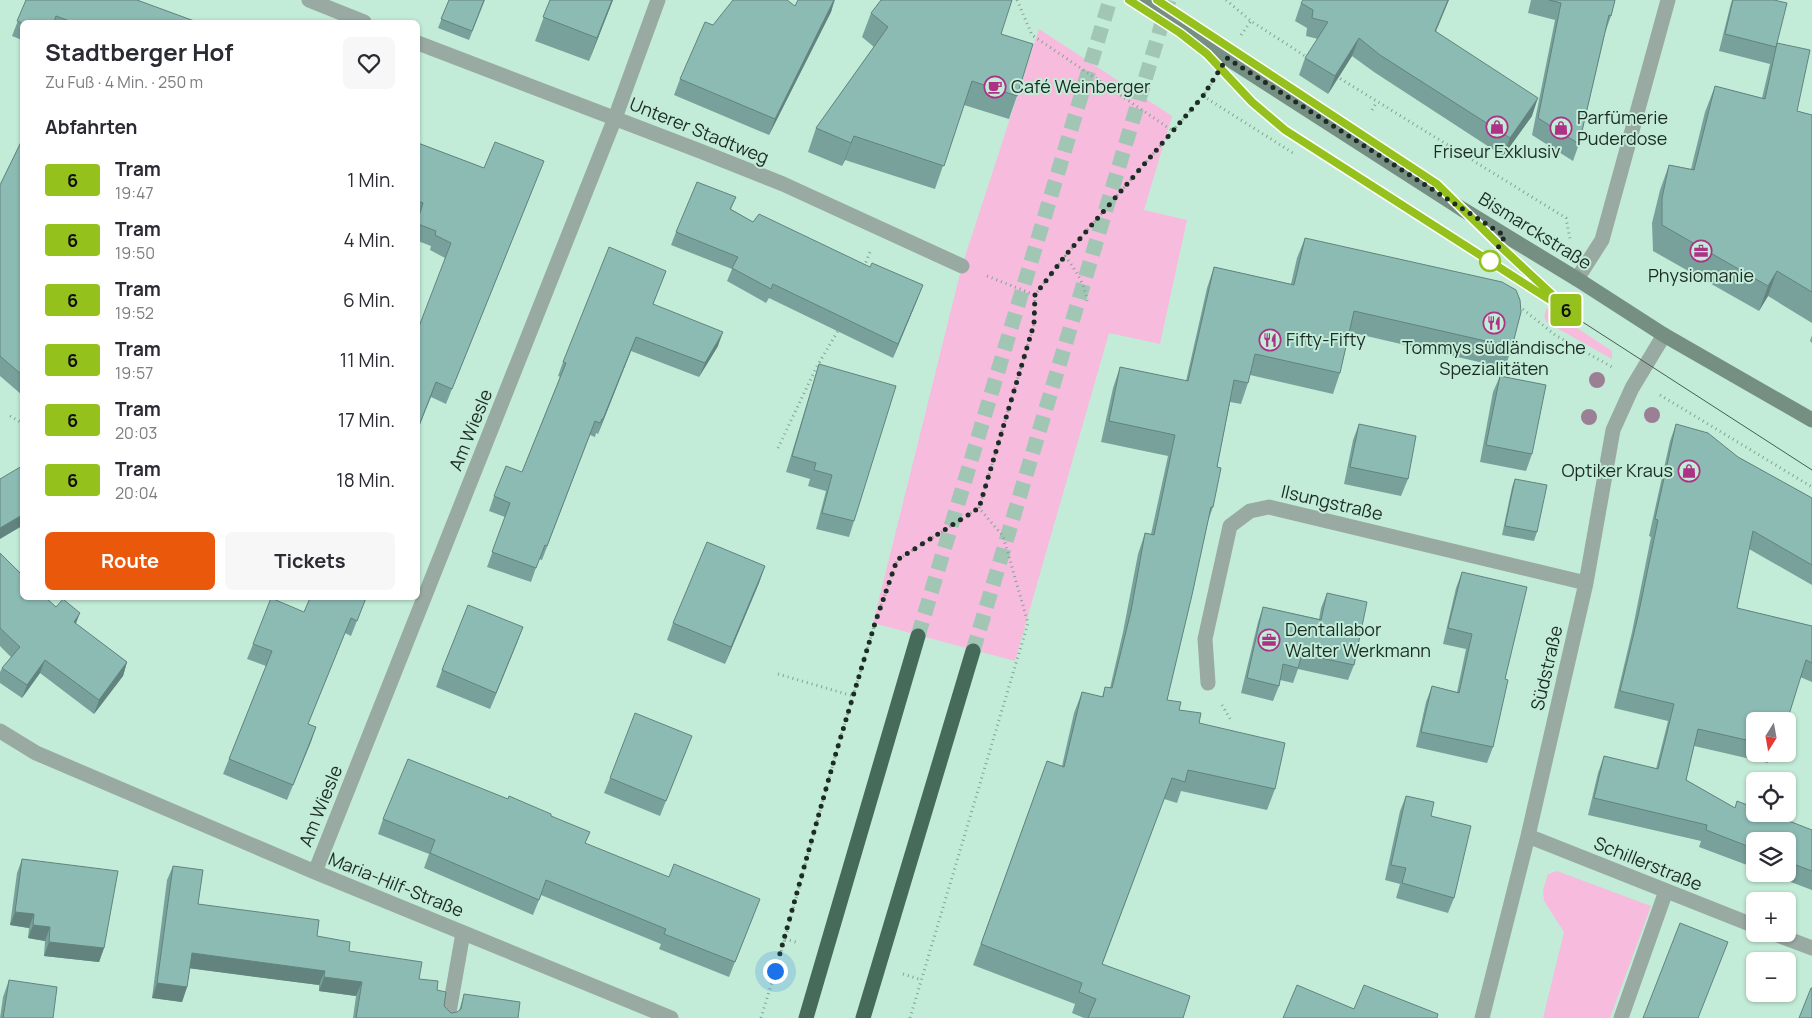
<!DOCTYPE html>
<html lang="de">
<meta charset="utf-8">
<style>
:root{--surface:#fff;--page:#f7f7f7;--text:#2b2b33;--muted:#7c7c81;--accent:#ea580c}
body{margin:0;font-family:Manrope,sans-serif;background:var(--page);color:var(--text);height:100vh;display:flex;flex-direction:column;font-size:19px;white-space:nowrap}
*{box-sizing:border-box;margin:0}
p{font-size:16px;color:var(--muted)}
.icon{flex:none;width:28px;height:28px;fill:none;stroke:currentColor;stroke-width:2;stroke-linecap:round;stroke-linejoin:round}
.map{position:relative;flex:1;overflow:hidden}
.drawer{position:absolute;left:20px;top:20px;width:400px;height:580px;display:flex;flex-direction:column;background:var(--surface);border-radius:8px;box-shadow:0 1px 4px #0004}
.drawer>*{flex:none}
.badge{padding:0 10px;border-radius:4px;font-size:18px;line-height:32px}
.needle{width:32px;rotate:191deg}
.fabs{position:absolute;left:1746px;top:712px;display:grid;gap:10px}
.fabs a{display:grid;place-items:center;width:50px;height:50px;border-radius:8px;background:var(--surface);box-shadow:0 1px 4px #0004;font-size:25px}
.you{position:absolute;width:25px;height:25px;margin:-12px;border:4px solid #fff;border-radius:50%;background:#1a73e8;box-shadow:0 0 0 8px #1a73e833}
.map>.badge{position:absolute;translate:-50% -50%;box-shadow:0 0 0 2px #fff}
h2{padding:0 25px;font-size:19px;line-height:45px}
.round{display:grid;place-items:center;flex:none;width:52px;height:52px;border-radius:8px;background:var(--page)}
.overview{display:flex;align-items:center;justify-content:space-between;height:85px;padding:0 25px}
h1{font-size:24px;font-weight:700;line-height:38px}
.action{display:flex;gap:10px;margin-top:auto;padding:10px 25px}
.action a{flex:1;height:58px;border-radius:8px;background:var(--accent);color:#fff;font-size:20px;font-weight:700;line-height:58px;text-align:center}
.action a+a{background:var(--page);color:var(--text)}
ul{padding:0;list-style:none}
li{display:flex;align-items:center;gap:15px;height:60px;padding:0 25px}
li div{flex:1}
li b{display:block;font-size:19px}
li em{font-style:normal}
li .badge{min-width:55px;font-weight:700;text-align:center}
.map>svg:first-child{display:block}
.green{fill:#f7bbdd}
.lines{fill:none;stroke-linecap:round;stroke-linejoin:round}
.highway-tunnel{stroke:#a2c6b4;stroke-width:15;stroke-dasharray:15 8;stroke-linecap:butt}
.path{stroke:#83a293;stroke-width:3;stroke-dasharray:1 4;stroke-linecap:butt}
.lane{stroke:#99aaa2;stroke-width:15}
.street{stroke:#99aaa2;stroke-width:15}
.secondary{stroke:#768f83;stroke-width:15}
.highway{stroke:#466b5a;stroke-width:15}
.tram{stroke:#475d53;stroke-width:1}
.tree{fill:#9b7f95}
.wall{fill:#78a19b}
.shaded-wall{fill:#62837e}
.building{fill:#8cbbb4;stroke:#62837e}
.line-casing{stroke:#fff;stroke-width:11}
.line{stroke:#94c11c;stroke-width:8}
.walk{stroke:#1c2c25;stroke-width:5;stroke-dasharray:0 9}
.stop-dot{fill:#fff;stroke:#94c11c;stroke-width:2.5}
.labels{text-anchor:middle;stroke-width:4;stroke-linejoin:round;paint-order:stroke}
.poi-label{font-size:18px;fill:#1c2c25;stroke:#c3ecd8;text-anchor:start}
.street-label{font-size:18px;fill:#1c2c25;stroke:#c3ecd8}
</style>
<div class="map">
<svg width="1812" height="1018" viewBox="0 0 1812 1018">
<rect width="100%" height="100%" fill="#c3ecd8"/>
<!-- green -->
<path class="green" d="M1039,29L1172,116L1144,210L1187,220L1160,344L1109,333L1015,661L873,623L962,266Z
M1547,308L1612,351V359L1548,323C1543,319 1544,314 1547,308Z
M1557,871L1651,906L1610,1018H1543L1564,932L1544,901L1543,890L1548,874Z"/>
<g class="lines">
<!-- highway-tunnel -->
<path class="highway-tunnel" d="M918,636L1110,0
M973,651L1169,0"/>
<!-- path -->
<path class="path" d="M1017,0L1032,35L1173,131
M1226,0L1251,21L1308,58
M1241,35L1251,21
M1336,76L1566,218L1570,239
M1203,96L1293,153
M1372,110L1377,102
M1065,256C1076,271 1084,282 1087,301
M864,267L870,252
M987,276L1035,295
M1519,306L1555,335L1612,367
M1660,395L1812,487
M10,416L22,423
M778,448L816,368L839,329
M778,674L853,696
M1222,705L1232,722
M785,939L799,943
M903,974L922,980
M761,1018L785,939L836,753L875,623L897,560L979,508L1034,324L1035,295L1065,256L1203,96L1213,81
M910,1018L1028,623L1003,536L979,508"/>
<!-- lane -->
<path class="lane" d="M448,1018L463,933
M1621,1018L1666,891"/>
<!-- street -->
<path class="street" d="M309,0L364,22
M418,43L700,151L783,184L962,266
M1577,279L1602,240L1668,0
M1208,683L1205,639L1230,526L1250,511L1269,507L1586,583
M0,731L36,753L315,872L671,1018
M1528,836L1755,926
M315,872L615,118L658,0
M1775,934L1812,948
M1482,1018L1528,836L1586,583L1613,430L1632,388L1664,335"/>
<!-- secondary -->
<path class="secondary" d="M1143,0L1227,58L1462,209L1577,279L1664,335L1812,420"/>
<!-- highway -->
<path class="highway" d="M806,1018L918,636
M863,1018L973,651"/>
<!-- tram -->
<path class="tram" d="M1129,0L1180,33L1207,54L1252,102L1285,130L1812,470
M1157,0L1437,184L1499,246L1555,297"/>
</g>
<!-- trees -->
<g class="tree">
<circle cx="1597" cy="380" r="8"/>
<circle cx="1652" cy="415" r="8"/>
<circle cx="1589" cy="417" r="8"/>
</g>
<!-- wall -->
<path class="wall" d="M26,0L197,22H22V40L12,36Z
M449,0H485L469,40L438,28Z
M550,0H613L589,61L535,41Z
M798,0H835L831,12L769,135L674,95L680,79L713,25L795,6Z
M1531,0H1615L1611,16L1605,33L1579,144L1573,161L1532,135L1555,20L1528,13Z
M1732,0H1774L1776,46L1797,111L1812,115V323L1768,296L1759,311L1653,251L1652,223L1660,190L1669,165L1691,169L1705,112L1715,86L1762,98L1770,64L1719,51L1730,7Z
M1301,3L1436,31L1532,116L1503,156L1374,72L1352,56L1328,94L1299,75L1305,58L1318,39L1306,36L1307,28L1295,21Z
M871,13L1017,96L1009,119L964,105L935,189L845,160L842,166L808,152L816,128L874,47L862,37Z
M22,140V395L0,376V185Z
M418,143L484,168L538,176L446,404L431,397L445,258L430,250L431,246L418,241Z
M736,197L731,209L753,222L918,298L893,358L769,298L766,303L727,281L732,269L671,245L676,232Z
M1305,238L1512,347L1505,368L1349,332L1340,373L1333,394L1250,375L1248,383L1241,404L1230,402L1217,467L1213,507L1208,521L1167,700L1179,710L1199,723L1275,789L1267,810L1181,791L1177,803L1164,799L1102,965L1183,1018H1084L1072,1013L1075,1004L973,965L1047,761L1062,766L1074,713L1082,692L1102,697L1105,687L1110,688L1123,632L1138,554L1145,533L1151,534L1168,456L1101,442L1113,388L1120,367L1186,381L1207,288L1214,267L1291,284L1297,258Z
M666,271L653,304L718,346L699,377L631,351L598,434L596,433L595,437L590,435L542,560L539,559L531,582L487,567L505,517L489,511L494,496L522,472L560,377L558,376L563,362Z
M1812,335V343L1810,341Z
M819,364L854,521L849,537L816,529L826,491L808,486L810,479L786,472L814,380Z
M1500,376L1532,454L1526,471L1480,462L1493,392Z
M1359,424L1408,479L1401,496L1344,484L1353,440Z
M1676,424L1738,457L1812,498V585L1749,549L1737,608L1812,626V682L1800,677L1755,721V754H1771L1768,763L1694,746L1686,780L1735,808L1812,830V890L1769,874H1788V841H1755V868L1699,847L1701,841L1588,815L1598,773L1604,756L1656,769L1668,721L1614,708L1632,632L1651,537L1649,536L1670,441Z
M1515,479L1537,532L1534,541L1502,535L1512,487Z
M0,553L56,607L76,624L127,662L123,676L94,714L40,673L22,698L0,683V672L2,668L11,657L0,646Z
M765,566L759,583L725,664L667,640L673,623Z
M1462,572L1505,679L1493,747L1487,763L1416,747L1426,702L1432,686L1457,692L1466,649L1443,644L1456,588Z
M1327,593L1354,665L1348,680L1298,669L1293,683L1280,680L1279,686L1273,701L1241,693L1258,622L1263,607L1319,619L1321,608Z
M310,598H366L351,636L345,633L308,724L316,727L287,800L223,774L266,666L247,659L253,644L304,612Z
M523,627L490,709L436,687L442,670Z
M686,751L660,816L604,793L610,778Z
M1406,796L1431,816L1454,898L1448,913L1396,898L1400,884L1385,880L1400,811Z
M508,799L551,816L585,844L754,914L729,977L659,949L661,944L541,895L533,915L424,868L429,854L378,834L383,819Z
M22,859L104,948L99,962L44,956L45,941L28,938L29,928L10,925L17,873Z
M173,866L198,904L317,936L349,951L419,979L437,990L444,1006L451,1013L457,1012L459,1011L464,994L518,1018H353L356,996L319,991V985L190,968L187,987L182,1002L152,998L167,880Z
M9,980L53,1018H0L3,997Z"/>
<!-- shaded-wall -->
<path class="shaded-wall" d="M612,0H613L589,61L597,38Z
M834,0L831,12L769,135L775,119Z
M1448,0H1449L1429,48L1435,31Z
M1359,38L1352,56L1328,94L1335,76Z
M1538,98L1532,116L1503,156L1510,138Z
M854,136L845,160L842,166L851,143Z
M1777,271L1768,296L1759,311L1768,286Z
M923,285L918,298L893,358L898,344Z
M723,332L718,346L699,377L705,363Z
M636,337L631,351L598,434L603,419Z
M436,382L431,397L418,429V428Z
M22,515V526L0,539V528Z
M765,566L759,583L725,664L731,647Z
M80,613L75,626L74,622Z
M523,627L517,643L490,709L496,693Z
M45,660L40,673L22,698L27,685Z
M127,662L123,676L94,714L99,700Z
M316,727L311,742L287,800L293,785Z
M15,912L34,914L29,928L10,925Z
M33,925L50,927L45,941L28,938Z
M49,942L104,948L99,962L44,956Z
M192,953L325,971L319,985L187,968Z
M324,977L362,982L356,996L319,991Z
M157,983L187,987L182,1002L152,998Z"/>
<!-- building -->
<path class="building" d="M26,0H137L197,22H72L56,16L54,22L22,23L17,21Z
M449,0H484L472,31L441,19Z
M550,0H612L597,38L543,17Z
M733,0H787L795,6L798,0H834L775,119L680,79L705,22L713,25Z
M881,0H1012L1001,34L1033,44L1017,96L972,81L944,166L854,136L851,143L816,128L888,27L871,13Z
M1303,0H1448L1435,31L1538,98L1510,138L1380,55L1359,38L1335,76L1305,58L1328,22L1312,18L1313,10L1301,3Z
M1549,0H1615L1611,16L1609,15L1579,144L1538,118L1561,3Z
M1733,0H1774L1787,3L1776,47L1725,34Z
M1777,43L1810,50L1797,111L1812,115V292L1777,271L1768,286L1662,225V198L1669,165L1694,170L1715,86L1765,99Z
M22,140V375L0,356V185Z
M495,142L544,161L452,389L436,382L418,428V329L451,243L435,235L436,231L418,224V219L423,203L418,201V143L484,168Z
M697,182L736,197L730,209L753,222L759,214L870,267L872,263L923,285L898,344L773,284L771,289L732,268L738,257L676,232Z
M1305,238L1502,282L1516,290L1520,300L1521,312L1512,347L1354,311L1340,373L1255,354L1248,383L1234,380L1217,467L1221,468L1213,507H1211L1192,595L1167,700L1181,702L1179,710L1201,713L1199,723L1285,743L1275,789L1188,770L1185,782L1172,778L1102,964L1190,996L1183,1018H1088L1096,999L1079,992L1082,983L981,944L1047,761L1064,767L1082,692L1103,697L1105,687L1112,688L1131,611L1145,533L1154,535L1175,435L1109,421L1120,367L1188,381L1214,267L1294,285Z
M609,247L666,271L653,304L723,332L705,363L636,337L603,419H602L600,423L595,421L547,546L545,545L536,568L492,552L510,503L494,496L506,466L522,472L566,363L563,362Z
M819,364L896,386L854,521L822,513L832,475L814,470L816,463L792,456Z
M1500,376L1546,385L1532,454L1486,445Z
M1359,424L1416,436L1408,479L1350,467Z
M1676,424L1708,433L1738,457L1812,498V565L1753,531L1737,608L1812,626V663L1806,660L1787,721H1755V742L1698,729L1686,780L1735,808L1737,801L1755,808V814H1771L1812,830V871L1788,862V841H1755V849L1706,830L1707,825L1594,798L1604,756L1658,769L1674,704L1620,691L1638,616L1658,520L1655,519Z
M22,466V515L0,528V479Z
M1515,479L1547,485L1537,532L1505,526Z
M707,542L765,566L731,647L673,623Z
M0,553L22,575V598H46L56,607L63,599L80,613L74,622L127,662L99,700L45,660L27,685L2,668L20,647L0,628Z
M1462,572L1527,587L1505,679L1508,680L1493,747L1421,732L1432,686L1459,693L1472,634L1448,628Z
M1327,593L1367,602L1354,665L1302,654L1298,668L1283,664L1279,686L1247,678L1263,607L1321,620Z
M271,598L304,612L310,598H366L357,621L351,618L308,724L316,727L293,785L229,759L272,651L253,644Z
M468,605L523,627L496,693L442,670Z
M635,713L692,736L666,801L610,778Z
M408,759L508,799L509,796L551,814V816L590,832L585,843L669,877L674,864L760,899L735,962L664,934L666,929L546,880L539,900L430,853L435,840L383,819Z
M1406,796L1434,802L1431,816L1471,826L1454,898L1402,883L1406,868L1391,865Z
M22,859L118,871L104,948L49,942L50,927L33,925L34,914L15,912Z
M173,866L203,870L198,904L319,920L317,936L350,942L349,951L422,962L419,979L438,981L437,990L446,992L444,1006L451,1013L457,1012L461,1009L464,994L520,1002L518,1018H356L362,982L324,977L325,971L192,953L187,987L157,983Z
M1680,923L1728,942L1698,1018H1643Z
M9,980L57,987L53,1018H3Z
M1297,985L1354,1009L1364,985L1438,1014L1437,1018H1283Z
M1811,988H1812V1018H1799Z"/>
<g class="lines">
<!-- line casing -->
<g class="line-casing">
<path id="line" d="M1129,0L1180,33L1207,54L1252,102L1285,130L1575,316L1500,246L1437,184L1157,0"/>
</g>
<!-- line -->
<use href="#line" class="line"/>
<!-- walk -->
<path class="walk" d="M775,971L836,753L875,623L897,560L979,508L1034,324L1035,295L1065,256L1203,96L1227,58L1505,236L1490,261"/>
</g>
<!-- icons -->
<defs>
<g id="cafe-ring" transform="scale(1.125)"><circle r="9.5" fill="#c3ecd8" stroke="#ad3285" stroke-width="1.5"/><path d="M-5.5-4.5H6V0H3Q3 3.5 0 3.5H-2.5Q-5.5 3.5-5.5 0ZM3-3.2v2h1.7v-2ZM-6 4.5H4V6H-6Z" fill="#ad3285"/></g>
<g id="shop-ring" transform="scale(1.125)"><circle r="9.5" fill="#c3ecd8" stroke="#ad3285" stroke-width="1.5"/><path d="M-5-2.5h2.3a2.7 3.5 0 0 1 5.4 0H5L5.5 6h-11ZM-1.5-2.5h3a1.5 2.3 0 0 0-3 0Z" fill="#ad3285"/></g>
<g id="office-ring" transform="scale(1.125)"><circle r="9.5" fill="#c3ecd8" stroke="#ad3285" stroke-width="1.5"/><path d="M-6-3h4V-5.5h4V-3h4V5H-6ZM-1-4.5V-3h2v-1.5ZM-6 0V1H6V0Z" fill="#ad3285"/></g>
<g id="restaurant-ring" transform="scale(1.125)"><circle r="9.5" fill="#c3ecd8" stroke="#ad3285" stroke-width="1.5"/><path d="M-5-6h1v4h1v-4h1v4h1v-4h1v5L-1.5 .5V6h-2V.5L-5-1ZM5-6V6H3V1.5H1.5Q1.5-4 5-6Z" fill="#ad3285"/></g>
</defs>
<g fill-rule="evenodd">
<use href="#cafe-ring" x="995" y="87"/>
<use href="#shop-ring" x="1497" y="127"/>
<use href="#shop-ring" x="1561" y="128"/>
<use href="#office-ring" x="1701" y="251"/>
<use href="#restaurant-ring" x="1494" y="323"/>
<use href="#restaurant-ring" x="1270" y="340"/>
<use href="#shop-ring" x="1689" y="471"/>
<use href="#office-ring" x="1269" y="640"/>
</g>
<!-- markers -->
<circle class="stop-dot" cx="1490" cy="261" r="10"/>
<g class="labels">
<!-- poi labels -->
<g class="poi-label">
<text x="1011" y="93">Café Weinberger</text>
<text x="1577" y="124">Parfümerie<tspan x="1577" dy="21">Puderdose</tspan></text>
<text x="1497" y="158" text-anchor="middle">Friseur Exklusiv</text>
<text x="1701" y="282" text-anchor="middle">Physiomanie</text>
<text x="1286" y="346">Fifty-Fifty</text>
<text x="1494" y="354" text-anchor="middle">Tommys südländische<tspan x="1494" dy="21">Spezialitäten</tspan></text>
<text x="1673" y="477" text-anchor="end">Optiker Kraus</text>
<text x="1285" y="636">Dentallabor<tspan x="1285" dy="21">Walter Werkmann</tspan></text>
</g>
<!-- street labels -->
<g class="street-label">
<text transform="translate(699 131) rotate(22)" y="6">Unterer Stadtweg</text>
<text transform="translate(1535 231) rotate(32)" y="6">Bismarckstraße</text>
<text transform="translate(471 430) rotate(-68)" y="6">Am Wiesle</text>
<text transform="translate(1332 503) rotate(13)" y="6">Ilsungstraße</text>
<text transform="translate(1547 668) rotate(-77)" y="6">Südstraße</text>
<text transform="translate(321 806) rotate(-68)" y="6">Am Wiesle</text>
<text transform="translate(1648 864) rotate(22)" y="6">Schillerstraße</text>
<text transform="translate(396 885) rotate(22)" y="6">Maria-Hilf-Straße</text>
</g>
</g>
</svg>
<div class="fabs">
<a><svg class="needle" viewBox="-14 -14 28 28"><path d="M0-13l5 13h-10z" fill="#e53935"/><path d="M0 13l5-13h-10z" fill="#7c7c81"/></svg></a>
<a><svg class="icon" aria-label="locate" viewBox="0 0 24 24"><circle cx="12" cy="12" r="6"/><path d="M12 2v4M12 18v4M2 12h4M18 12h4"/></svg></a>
<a><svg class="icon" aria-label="layers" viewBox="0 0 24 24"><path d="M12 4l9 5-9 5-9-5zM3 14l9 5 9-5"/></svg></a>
<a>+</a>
<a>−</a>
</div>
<div class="you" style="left:775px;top:971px"></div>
<b class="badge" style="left:1566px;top:310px;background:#94c11c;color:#111">6</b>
<section class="drawer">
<div class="overview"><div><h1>Stadtberger Hof</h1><p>Zu Fuß · 4 Min. · 250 m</p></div><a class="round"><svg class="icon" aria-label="heart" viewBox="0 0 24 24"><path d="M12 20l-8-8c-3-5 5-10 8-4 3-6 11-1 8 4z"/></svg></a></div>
<h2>Abfahrten</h2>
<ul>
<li><span class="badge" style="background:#94c11c;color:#111">6</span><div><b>Tram</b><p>19:47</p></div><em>1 Min.</em></li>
<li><span class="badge" style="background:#94c11c;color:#111">6</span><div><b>Tram</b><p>19:50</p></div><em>4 Min.</em></li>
<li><span class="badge" style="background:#94c11c;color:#111">6</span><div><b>Tram</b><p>19:52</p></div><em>6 Min.</em></li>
<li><span class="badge" style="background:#94c11c;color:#111">6</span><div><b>Tram</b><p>19:57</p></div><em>11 Min.</em></li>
<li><span class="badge" style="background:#94c11c;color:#111">6</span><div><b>Tram</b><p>20:03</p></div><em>17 Min.</em></li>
<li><span class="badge" style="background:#94c11c;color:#111">6</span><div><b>Tram</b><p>20:04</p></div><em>18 Min.</em></li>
</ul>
<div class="action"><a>Route</a><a>Tickets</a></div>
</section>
</div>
